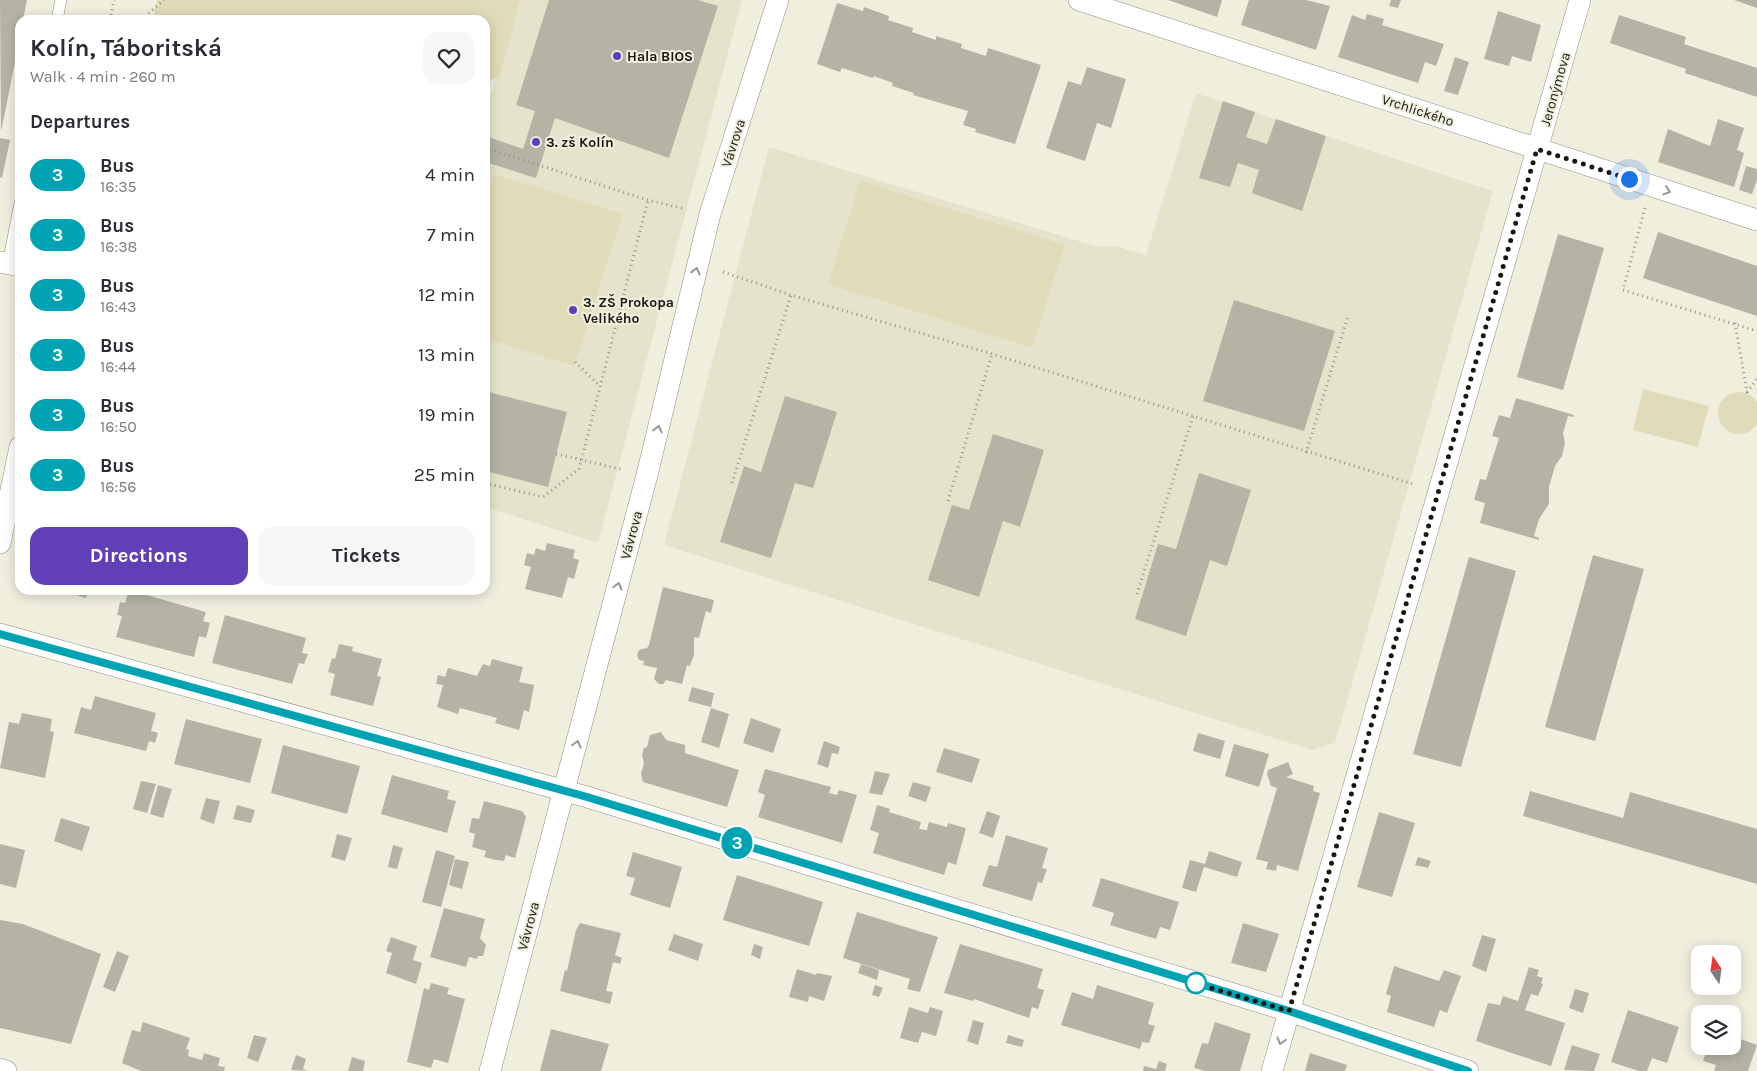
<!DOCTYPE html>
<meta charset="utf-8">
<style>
:root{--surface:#fff;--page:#f7f7f7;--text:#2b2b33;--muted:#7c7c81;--accent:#603fb7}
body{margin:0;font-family:Karla,sans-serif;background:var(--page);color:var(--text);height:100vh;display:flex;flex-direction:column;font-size:19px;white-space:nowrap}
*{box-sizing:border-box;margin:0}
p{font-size:16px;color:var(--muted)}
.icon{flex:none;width:28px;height:28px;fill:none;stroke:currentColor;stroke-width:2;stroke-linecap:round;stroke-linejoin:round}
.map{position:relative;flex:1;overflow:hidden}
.panel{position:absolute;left:15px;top:15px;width:475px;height:580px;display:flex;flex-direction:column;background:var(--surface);border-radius:15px;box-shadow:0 2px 12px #0003}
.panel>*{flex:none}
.badge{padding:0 10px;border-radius:16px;font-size:18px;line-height:32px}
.needle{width:32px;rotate:347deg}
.controls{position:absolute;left:1691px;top:945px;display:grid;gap:10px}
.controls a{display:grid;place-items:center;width:50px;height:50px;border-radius:10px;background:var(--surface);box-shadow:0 2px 12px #0003;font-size:25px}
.you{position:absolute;width:25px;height:25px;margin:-12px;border:4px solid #fff;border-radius:50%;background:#1a73e8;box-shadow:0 0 0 8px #1a73e833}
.map>.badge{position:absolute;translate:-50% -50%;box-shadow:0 0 0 2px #fff}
h2{padding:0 15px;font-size:19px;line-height:45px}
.round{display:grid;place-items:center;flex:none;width:52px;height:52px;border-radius:15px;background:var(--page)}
.summary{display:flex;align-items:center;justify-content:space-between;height:85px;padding:0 15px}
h1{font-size:24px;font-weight:700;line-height:38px}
.action{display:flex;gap:10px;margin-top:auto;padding:10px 15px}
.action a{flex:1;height:58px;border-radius:15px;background:var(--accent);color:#fff;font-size:20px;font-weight:700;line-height:58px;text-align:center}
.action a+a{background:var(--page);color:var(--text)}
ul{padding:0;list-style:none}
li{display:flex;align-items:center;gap:15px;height:60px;padding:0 15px}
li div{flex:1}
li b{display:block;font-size:19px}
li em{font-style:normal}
li .badge{min-width:55px;font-weight:700;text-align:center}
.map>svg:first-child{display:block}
.built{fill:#e5e3cb}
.green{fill:#e0dcb9}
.building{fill:#b5b4a4}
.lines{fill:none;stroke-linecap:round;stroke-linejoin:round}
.lane-casing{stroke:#8f8d7e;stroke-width:12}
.street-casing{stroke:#8f8d7e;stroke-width:22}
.path{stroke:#949387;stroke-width:3;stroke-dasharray:1 4;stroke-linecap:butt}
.lane{stroke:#fff;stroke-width:11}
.street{stroke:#fff;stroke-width:21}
.oneway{stroke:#979794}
.line-casing{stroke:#fff;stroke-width:11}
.line{stroke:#00a3b4;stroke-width:8}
.walk{stroke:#181812;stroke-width:5;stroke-dasharray:0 9}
.poi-dot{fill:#603fb7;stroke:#f0efde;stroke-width:2}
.stop-dot{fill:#fff;stroke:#00a3b4;stroke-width:2.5}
.labels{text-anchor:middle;stroke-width:4;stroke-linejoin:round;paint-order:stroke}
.poi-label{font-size:14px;font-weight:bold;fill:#181812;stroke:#f0efde;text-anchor:start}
.street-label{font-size:14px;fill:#181812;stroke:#f0efde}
</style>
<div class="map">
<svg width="1757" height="1071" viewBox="0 0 1757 1071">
<rect width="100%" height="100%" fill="#f0efde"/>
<!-- built -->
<path class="built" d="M522,0H742L598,543L485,507V112Z
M1196,93L1493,191L1335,743L1312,750L664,545L769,147L1095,246H1115L1146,255Z"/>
<!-- green -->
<path class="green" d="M157,0H521L500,76L485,83V20H153Z
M494,174L623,214L574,366L485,338V201Z
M860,181L1065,245L1032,348L828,284Z
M1643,389L1709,406L1698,447L1633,430Z
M1718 413a21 21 0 1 1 42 0a21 21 0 1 1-42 0Z"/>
<!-- building -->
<path class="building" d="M0,0H27L23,20H20V58L16,57L1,132Z
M549,0H698L718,6L669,158L555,118L536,178L485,162V136L523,149L535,111L516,105Z
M1168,0H1222L1217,17Z
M1249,0H1306L1330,6L1316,50L1241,25Z
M1391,0H1401L1398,8L1389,6Z
M1734,0H1757V8Z
M837,3L863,11L864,7L889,16L888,20L913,28L912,32L936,40V36L962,44L961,48L986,56L988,48L1041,65L1015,144L975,132L976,129L963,125L968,111L913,95L914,93L892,86L893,83L874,76L873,78L842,68L840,72L817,64Z
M1498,11L1541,25L1531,62L1512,56L1509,66L1484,59Z
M1367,14L1384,19L1382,25L1444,44L1436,66L1425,62L1418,83L1338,57L1352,15L1365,20Z
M1619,15L1686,37L1684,44L1757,68V97L1685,73L1686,69L1610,43Z
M1455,57L1469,62L1458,95L1444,91Z
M1087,67L1126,79L1111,128L1097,123L1085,161L1046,148L1068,81L1081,85Z
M1223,101L1255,112L1246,137L1267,144L1276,119L1326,136L1302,211L1252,193L1259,170L1238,163L1230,187L1199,178Z
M1718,119L1744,128L1737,150L1744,153L1734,187L1658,162L1668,129L1710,146Z
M0,138L10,140L2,178L0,177Z
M1746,166L1757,169V180L1752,194L1739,190Z
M1658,232L1757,266V316L1643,278Z
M1558,234L1604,248L1563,390L1517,377Z
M1234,300L1335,331L1304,431L1203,401Z
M485,391L567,412L548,487L485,471Z
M785,396L837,412L813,488L795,483L771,558L720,542L744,466L761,472Z
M1516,398L1574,415L1573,417L1568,416L1563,433L1565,443L1562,456L1555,466L1549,487V504L1539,519L1534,536L1539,538V540L1480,523L1485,503L1474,500L1480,479L1486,480L1499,438L1492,436L1499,415L1510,418Z
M993,434L1044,450L1020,527L1003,521L979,597L928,580L952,505L969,510Z
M1199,473L1251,490L1227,566L1210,560L1186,636L1135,619L1158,544L1176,549Z
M547,543L575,550L573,558L579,560L574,579L568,577L562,598L525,589L531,567L524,565L527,553L534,555L536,548L545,551Z
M1593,555L1644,569L1595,741L1545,727Z
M1469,557L1516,571L1461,767L1413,754Z
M663,587L714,600L711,613L706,611L699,638L694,637V655L690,666L687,665L682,684L666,680L663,684H659L654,679L657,668L643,665L644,661L639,660L637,655L639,650L647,648L649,645Z
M60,590H88L86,598Z
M129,590L206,612L203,621L210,623L206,638L199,636L194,657L116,637L122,616L117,615L120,602L125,603Z
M225,615L306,638L302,653L308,654L304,664L299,663L292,684L212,663Z
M339,644L353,647L352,651L382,659L377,676L381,677L373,706L330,695L335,674L328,672L332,658L335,659Z
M492,659L523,667L519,682L534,685L529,712L524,710L519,730L495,723L497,718L460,708L458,714L437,707L443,685L436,684L438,675L445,677L448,668L477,676L483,664L490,666Z
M692,687L714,693L711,707L688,701Z
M95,696L156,713L151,731L158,733L155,743L149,741L146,751L74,733L81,707L91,710Z
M711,708L729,714L719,748L701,742Z
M22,713L52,719L50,731L54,732L45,778L0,768L9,722L19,724Z
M751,718L781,729L773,753L743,743Z
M186,719L262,739L250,783L174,764Z
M661,732L666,740L685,745V753L739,770L727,807L643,782L641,774L644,763L642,755L644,748L647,747L650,735Z
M1198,733L1225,741L1220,759L1193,751Z
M824,741L840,747L838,754L832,753L828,768L817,764Z
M1234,744L1269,754L1259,787L1225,776Z
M283,745L360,766L347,814L271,793Z
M944,748L980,759L972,783L936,772Z
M1288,762L1293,774L1286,777L1314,786L1313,791L1320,793L1298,871L1277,865L1276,871L1266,869L1268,862L1256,859L1277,788L1271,786L1267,774L1268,770Z
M765,769L831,787L829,793L837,795L839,790L857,795L842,843L758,817L765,795L758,792Z
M875,771L890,774L882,795L869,793Z
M392,775L449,791L447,799L456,801L447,833L381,814Z
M141,781L156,784L147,813L133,809Z
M913,782L931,787L926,802L908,796Z
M158,785L172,789L163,818L150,814Z
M1530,791L1623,818L1630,792L1757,829V884L1523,816Z
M206,798L220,801L214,824L200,819Z
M484,801L522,811L526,817L515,858L506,855L504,861L496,860L484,857L486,851L472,847L475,834L469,832L472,818L479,819Z
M237,805L255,810L251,823L233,819Z
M877,805L890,809L889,812L921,822L919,829L927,830L929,822L947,827L948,823L966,828L956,865L948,862L944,875L873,853L879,833L870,830Z
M987,811L1000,816L993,838L979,833Z
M1379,812L1415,823L1392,897L1357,887Z
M61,818L90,827L82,851L54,841Z
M337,834L352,838L345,861L331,857Z
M1006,835L1048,848L1042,868L1047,869L1042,883L1038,882L1032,901L982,886L989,865L997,867Z
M0,844L25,850L16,888L0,884Z
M393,845L403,848L397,869L388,867Z
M436,850L455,856L441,907L422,902Z
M1209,851L1242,862L1237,877L1204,867L1196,892L1182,888L1190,860L1205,864Z
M633,852L682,867L670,908L630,895L635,878L626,876Z
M1418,857L1431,861L1428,868L1415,865Z
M455,859L469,862L462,889L449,885Z
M737,875L823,902L809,946L723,920Z
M1101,878L1179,902L1170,930L1160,927L1156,939L1110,925L1114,913L1092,906Z
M444,908L485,919L480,938L486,945L483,956H478L477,959L469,957L466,967L430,957Z
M857,912L938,937L920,992L907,989L910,979L843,958Z
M0,920L23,924L101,954L71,1044L0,1028Z
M580,923L621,933L615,955L622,958L620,964L613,962L606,991L613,992L610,1004L560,991L565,970L567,971L576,930Z
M1243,923L1279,934L1266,972L1231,963Z
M674,934L703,944L698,961L668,950Z
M1482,935L1496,939L1486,972L1472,966Z
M391,937L417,946L413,960L422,963L416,984L386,973L392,953L386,951Z
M754,944L763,947L760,959L751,955Z
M960,944L1043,969L1037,988L1044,990L1038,1009L1032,1007L1029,1018L974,999L973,1001L944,993Z
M117,951L129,956L115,992L103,987Z
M861,964L879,970L877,980L858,973Z
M1394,966L1439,981L1444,970L1461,976L1447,1013L1440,1010L1434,1027L1387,1012L1391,996L1386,994Z
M1529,967L1539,970L1537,976L1543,978L1541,983L1543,984L1538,996L1531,994L1525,1010L1565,1023L1551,1066L1476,1041L1488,1003L1500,1005L1503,996L1518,1001Z
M797,969L816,975L817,973L832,976L824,1001L809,996L808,1002L789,997Z
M431,983L449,988L447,994L465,999L448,1063L434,1059L431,1068L407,1062L424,988L429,990Z
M875,985L883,988L879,997L872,995Z
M1097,985L1154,1003L1148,1024L1155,1026L1149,1043L1142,1042L1140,1049L1061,1025L1072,992L1093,999Z
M1575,989L1589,993L1583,1013L1569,1008Z
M909,1007L928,1013L930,1007L943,1011L936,1036L922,1032L918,1043L900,1038Z
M1628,1010L1679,1027L1667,1063L1652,1058L1647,1071H1639L1611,1062Z
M973,1020L984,1023L978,1045L967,1041Z
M143,1022L190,1038L186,1049L189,1050L188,1056L202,1060L204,1053L220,1058L218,1066L225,1067L224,1071H141L122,1063L132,1030L140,1032Z
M1215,1022L1251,1034L1240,1071H1205L1194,1068L1202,1043L1208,1044Z
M551,1029L609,1044L601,1071H540Z
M254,1035L267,1038L258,1062L247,1058Z
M1008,1035L1024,1040L1022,1047L1006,1043Z
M1732,1036L1757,1045L1748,1071H1714L1716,1065L1703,1061L1708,1046H1732Z
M1572,1045L1600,1054L1594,1071L1564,1070Z
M1310,1053L1347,1065L1345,1071H1305Z
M296,1055L306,1059L303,1069L307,1071L291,1070Z
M352,1057L365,1061L363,1071H348Z
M1159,1061L1167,1064L1165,1071H1143L1144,1066L1156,1069Z"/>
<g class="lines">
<!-- lane casing -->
<g class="lane-casing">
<path id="lane" d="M57,20L61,0
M8,264L20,203"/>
</g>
<!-- street casing -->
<g class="street-casing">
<path id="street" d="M1079,0L1757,220
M0,262L20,266
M0,543L20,447
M0,634L587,797L1289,1011L1468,1071
M0,1069L6,1071
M490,1071L647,475L710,214L778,0
M1272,1071L1580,0"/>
</g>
<!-- path -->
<path class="path" d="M110,20L114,0
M141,20L164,0
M485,148L648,200L685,209
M1645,208L1623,290L1757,331
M723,272L791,295L992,354L1416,485
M1735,323L1747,392L1757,379
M575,362L600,386
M1306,453L1348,316
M556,454L624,470
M485,483L543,497L579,469L648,200
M732,483L791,295
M948,501L992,354
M1137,594L1193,416"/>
<!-- lane -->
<use href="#lane" class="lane"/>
<!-- street -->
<use href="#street" class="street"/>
</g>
<!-- one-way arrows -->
<defs><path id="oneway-chevron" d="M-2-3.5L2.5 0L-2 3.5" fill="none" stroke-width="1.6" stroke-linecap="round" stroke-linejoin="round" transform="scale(1.25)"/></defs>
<g class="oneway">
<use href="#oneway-chevron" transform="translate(1667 191) rotate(18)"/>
<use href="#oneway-chevron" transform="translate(696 271) rotate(-76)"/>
<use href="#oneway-chevron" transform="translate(658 429) rotate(-76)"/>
<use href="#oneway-chevron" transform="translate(618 586) rotate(-75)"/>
<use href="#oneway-chevron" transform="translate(577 744) rotate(-75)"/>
<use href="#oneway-chevron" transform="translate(1281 1041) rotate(106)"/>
</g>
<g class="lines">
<!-- line casing -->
<g class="line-casing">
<path id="line" d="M0,634L587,797L1289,1011L1468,1071"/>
</g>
<!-- line -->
<use href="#line" class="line"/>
<!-- walk -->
<path class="walk" d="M1196,983L1191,982L1289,1011L1537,149L1629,179"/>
</g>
<!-- markers -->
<g class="poi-dot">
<circle cx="617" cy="56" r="5"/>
<circle cx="536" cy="142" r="5"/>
<circle cx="573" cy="310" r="5"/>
</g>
<circle class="stop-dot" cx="1196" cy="983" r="10"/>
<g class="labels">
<!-- poi labels -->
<g class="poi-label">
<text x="627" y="61">Hala BIOS</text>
<text x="546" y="147">3. zš Kolín</text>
<text x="583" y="307">3. ZŠ Prokopa<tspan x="583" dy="16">Velikého</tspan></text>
</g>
<!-- street labels -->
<g class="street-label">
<text transform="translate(1555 89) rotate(-74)" y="5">Jeronýmova</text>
<text transform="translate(1418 110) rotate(18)" y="5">Vrchlického</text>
<text transform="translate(733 143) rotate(-72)" y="5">Vávrova</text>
<text transform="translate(631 535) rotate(-75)" y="5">Vávrova</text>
<text transform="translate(528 926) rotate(-75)" y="5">Vávrova</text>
</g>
</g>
</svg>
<div class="controls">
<a><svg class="needle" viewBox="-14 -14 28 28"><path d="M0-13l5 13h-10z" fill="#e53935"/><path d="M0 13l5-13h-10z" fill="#7c7c81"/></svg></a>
<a><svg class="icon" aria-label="layers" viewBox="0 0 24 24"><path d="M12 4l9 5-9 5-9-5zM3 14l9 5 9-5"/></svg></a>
</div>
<div class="you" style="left:1629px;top:179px"></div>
<b class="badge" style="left:737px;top:843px;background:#00a3b4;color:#fff">3</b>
<section class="panel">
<div class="summary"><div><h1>Kolín, Táboritská</h1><p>Walk · 4 min · 260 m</p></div><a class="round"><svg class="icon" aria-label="heart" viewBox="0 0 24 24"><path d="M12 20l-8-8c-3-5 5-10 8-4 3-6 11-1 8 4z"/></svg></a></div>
<h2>Departures</h2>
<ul>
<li><span class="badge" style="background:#00a3b4;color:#fff">3</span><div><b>Bus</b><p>16:35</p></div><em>4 min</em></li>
<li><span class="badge" style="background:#00a3b4;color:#fff">3</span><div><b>Bus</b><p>16:38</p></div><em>7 min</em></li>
<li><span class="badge" style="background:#00a3b4;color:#fff">3</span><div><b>Bus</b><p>16:43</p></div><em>12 min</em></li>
<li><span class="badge" style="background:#00a3b4;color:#fff">3</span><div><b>Bus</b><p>16:44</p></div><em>13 min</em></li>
<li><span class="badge" style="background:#00a3b4;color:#fff">3</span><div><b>Bus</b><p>16:50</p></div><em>19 min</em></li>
<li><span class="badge" style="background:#00a3b4;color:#fff">3</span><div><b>Bus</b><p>16:56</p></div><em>25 min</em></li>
</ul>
<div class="action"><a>Directions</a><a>Tickets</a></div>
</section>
</div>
